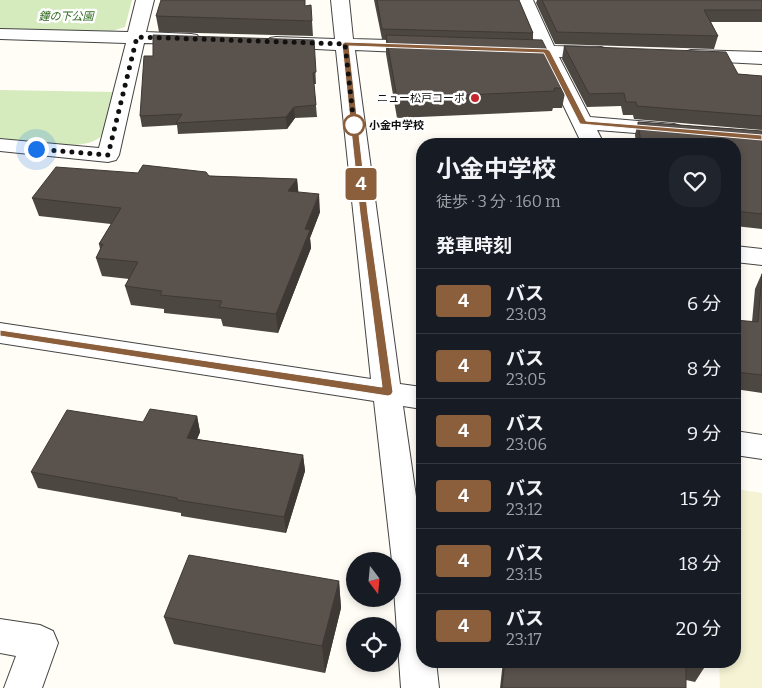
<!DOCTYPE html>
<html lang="ja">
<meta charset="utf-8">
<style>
:root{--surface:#171b24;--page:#20242c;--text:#f1f3f6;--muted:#9ea1a6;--line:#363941}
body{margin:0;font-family:Bitter,"Noto Sans JP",serif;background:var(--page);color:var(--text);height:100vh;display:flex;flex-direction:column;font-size:19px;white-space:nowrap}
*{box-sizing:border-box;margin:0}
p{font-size:16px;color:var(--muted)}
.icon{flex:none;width:28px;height:28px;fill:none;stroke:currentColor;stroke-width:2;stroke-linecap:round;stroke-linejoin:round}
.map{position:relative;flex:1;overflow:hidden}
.sheet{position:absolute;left:416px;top:138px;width:325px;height:530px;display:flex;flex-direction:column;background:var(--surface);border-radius:20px;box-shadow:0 2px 8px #0003}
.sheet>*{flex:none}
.badge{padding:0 10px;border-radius:4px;font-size:18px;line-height:32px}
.needle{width:32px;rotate:164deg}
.buttons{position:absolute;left:346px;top:552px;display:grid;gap:10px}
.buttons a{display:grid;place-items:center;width:55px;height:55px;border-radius:50%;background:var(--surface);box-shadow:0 2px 8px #0003;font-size:25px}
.you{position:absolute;width:25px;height:25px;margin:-12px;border:4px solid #fff;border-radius:50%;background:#1a73e8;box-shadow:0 0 0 8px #1a73e833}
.map>.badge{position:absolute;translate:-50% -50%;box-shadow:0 0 0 2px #fff}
h2{padding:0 20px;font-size:19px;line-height:45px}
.round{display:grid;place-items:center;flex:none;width:52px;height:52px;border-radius:20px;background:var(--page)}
.summary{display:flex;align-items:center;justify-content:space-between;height:85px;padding:0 20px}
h1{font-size:24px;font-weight:700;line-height:38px}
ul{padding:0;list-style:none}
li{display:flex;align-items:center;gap:15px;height:65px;padding:0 20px;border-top:1px solid var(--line)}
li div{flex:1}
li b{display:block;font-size:19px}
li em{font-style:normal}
li .badge{min-width:55px;font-weight:700;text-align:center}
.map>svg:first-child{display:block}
.farmland{fill:#f6f3d4}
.green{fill:#d5ebbd}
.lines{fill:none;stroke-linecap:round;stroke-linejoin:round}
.minor-casing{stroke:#444;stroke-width:2}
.minor{fill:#fff;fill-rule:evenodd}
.wall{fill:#4d4742}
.shaded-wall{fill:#3f3936}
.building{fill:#5a524d;stroke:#3f3936}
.line{fill:#8b5e3c;stroke:#fff}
.walk{stroke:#111;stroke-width:5;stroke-dasharray:0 9}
.poi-dot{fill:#c4262e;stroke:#fff;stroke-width:2}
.stop-dot{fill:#fff;stroke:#8b5e3c;stroke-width:2.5}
.labels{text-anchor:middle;stroke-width:5;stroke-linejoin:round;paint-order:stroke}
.far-park-label{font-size:11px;font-style:italic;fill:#2f6b1f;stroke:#fff}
.far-poi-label{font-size:11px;fill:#111;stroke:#fff;text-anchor:end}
.far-stop-label{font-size:11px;font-weight:bold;fill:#111;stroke:#fff;text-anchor:start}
</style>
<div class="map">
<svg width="762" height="688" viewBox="0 0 762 688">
<rect width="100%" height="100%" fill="#fffdf5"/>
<!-- farmland -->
<path class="farmland" d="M735,489L762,493V688H720L719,661H735V609H738L735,568Z"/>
<!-- green -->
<path class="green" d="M0,0H132L125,27L112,31L0,29Z
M0,90L114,92C111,104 110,124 103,134C87,155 23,141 0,138Z"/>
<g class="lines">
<!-- minor casing -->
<g class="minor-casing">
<path id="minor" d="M136,0H154L146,32L191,34L197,35L200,39L197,43L191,44L144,43L119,155L116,160L108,162L0,151V139L99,148L126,43L0,39V29L128,32Z
M331,0H349L353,39L423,41L430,43L432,47L430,51L423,53L355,50L400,384L422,387V409L403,406L422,538V661H436L439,688H401L392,561L374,401L0,343V323L371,379L336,50L276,47L270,46L267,42L270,38L276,37L335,39Z
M515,0H533L554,46L601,47L608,49L610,53L608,57L601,59L559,57L590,117L674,124L681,126L684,130L681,134L674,136L597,130L604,144H582L540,57L504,54L502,50L504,46L535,45Z
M691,50L762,52V64L684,60L682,56L684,52Z
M735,246L762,249V265L735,262Z
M735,431L762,435V459L735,455Z
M0,619L40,625L53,631L58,643L42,688H4L16,656L0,653Z"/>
</g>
<!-- minor -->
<use href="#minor" class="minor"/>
</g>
<!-- wall -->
<path class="wall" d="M374,0H519L533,33V39L566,88L562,108H553L552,111L397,118L386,54V39H382Z
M537,0H762V22H711L718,36L714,49L555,44L536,3Z
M305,6L312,21L313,36L159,32L156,16Z
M314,40L316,84H314L317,117L295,118L287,129L178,134L177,125L142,127L140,116L153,56Z
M564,46L738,74L762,76V130L634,119L633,115H623L621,106L587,107L562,59Z
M638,122L762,131V229L735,226V144H636L635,135Z
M138,173L297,179L298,192L320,212L310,238L311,248L278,333L223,326L221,319L164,313V309L131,305L125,286L129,279L102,276L96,258L100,249L99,244L111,224L39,216L32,198Z
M762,273V393L735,389V320L752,322L755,289Z
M197,416L200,432L197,439L303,455L305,471L286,533L181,516V513L38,488L31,472L143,422Z
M339,581L341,608L325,673L174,644L164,617Z
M503,661H704V668L695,682L686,680V688H500Z"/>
<!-- shaded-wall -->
<path class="shaded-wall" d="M294,107L295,118L287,129L286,117Z
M297,179L299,198L288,191Z
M319,194L320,212L310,238L311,248L278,333L276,314L305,229Z
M197,416L200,432L191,454L187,438Z
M303,455L305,471L286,533L284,517Z
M339,581L341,608L325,673L322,646Z"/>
<!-- building -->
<path class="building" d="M161,0H305V6L311,5L312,21L156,16Z
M377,0H519L533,33L382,29Z
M542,0H762V10H704L718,36L557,32Z
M153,35L314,40L316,72L313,73L316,105L294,107L286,117L176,123L182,114L140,116L144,56H153Z
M386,35L542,40L566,88H554L555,91L397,98Z
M564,46L726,52L738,74L762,76V116L637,106L636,102H626L624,93L589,94Z
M638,122L762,131V214L735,211V144H641Z
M143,165L206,172L209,176L297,179L288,191L319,194L305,229L310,230L276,314L219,307L222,301L160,295L162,291L125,286L138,262L96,258L103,244H99L121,208L32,198L56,167L138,173Z
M762,274V375L735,372V320L758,322Z
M150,409L197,416L187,438L303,455L284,517L177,500V498L31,472L67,410L143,422Z
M189,555L339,581L322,646L164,617Z
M505,661H704V668L686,665V688H502Z"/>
<!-- line -->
<path class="line" d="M345,42L547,49L550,51L586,121L762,135V140L580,124L544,53L349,46L368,214L393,392L391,395L388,396L0,336V330L382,387L360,214L342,44Z"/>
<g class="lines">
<!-- walk -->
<path class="walk" d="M36,149L108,155L137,37L345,44L354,125"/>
</g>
<!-- markers -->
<circle class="poi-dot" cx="475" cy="98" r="5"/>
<circle class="stop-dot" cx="354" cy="125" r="10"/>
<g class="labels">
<!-- far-park labels -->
<g class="far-park-label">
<text x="66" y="20">鐘の下公園</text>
</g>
<!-- far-poi labels -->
<g class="far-poi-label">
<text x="465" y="102">ニュー松戸コーポ</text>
</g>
<!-- far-stop labels -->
<g class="far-stop-label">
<text x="369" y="129">小金中学校</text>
</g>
</g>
</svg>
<div class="buttons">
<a><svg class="needle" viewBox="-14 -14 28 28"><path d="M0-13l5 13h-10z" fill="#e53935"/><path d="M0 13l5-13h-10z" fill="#9ea1a6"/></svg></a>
<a><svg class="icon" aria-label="locate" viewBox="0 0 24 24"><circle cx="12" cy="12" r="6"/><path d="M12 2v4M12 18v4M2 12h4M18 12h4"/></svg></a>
</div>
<div class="you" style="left:36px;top:149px"></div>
<b class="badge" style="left:361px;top:184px;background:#8b5e3c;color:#fff">4</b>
<section class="sheet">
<div class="summary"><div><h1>小金中学校</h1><p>徒歩 · 3 分 · 160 m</p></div><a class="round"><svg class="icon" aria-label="heart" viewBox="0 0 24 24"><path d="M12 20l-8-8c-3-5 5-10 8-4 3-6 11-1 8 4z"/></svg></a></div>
<h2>発車時刻</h2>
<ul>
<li><span class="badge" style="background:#8b5e3c;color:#fff">4</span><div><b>バス</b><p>23:03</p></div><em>6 分</em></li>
<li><span class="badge" style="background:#8b5e3c;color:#fff">4</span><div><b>バス</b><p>23:05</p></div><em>8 分</em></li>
<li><span class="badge" style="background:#8b5e3c;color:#fff">4</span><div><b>バス</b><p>23:06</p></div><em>9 分</em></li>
<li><span class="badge" style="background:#8b5e3c;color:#fff">4</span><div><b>バス</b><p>23:12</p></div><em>15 分</em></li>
<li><span class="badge" style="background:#8b5e3c;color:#fff">4</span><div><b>バス</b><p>23:15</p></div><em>18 分</em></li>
<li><span class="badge" style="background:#8b5e3c;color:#fff">4</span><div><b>バス</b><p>23:17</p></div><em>20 分</em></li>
</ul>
</section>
</div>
